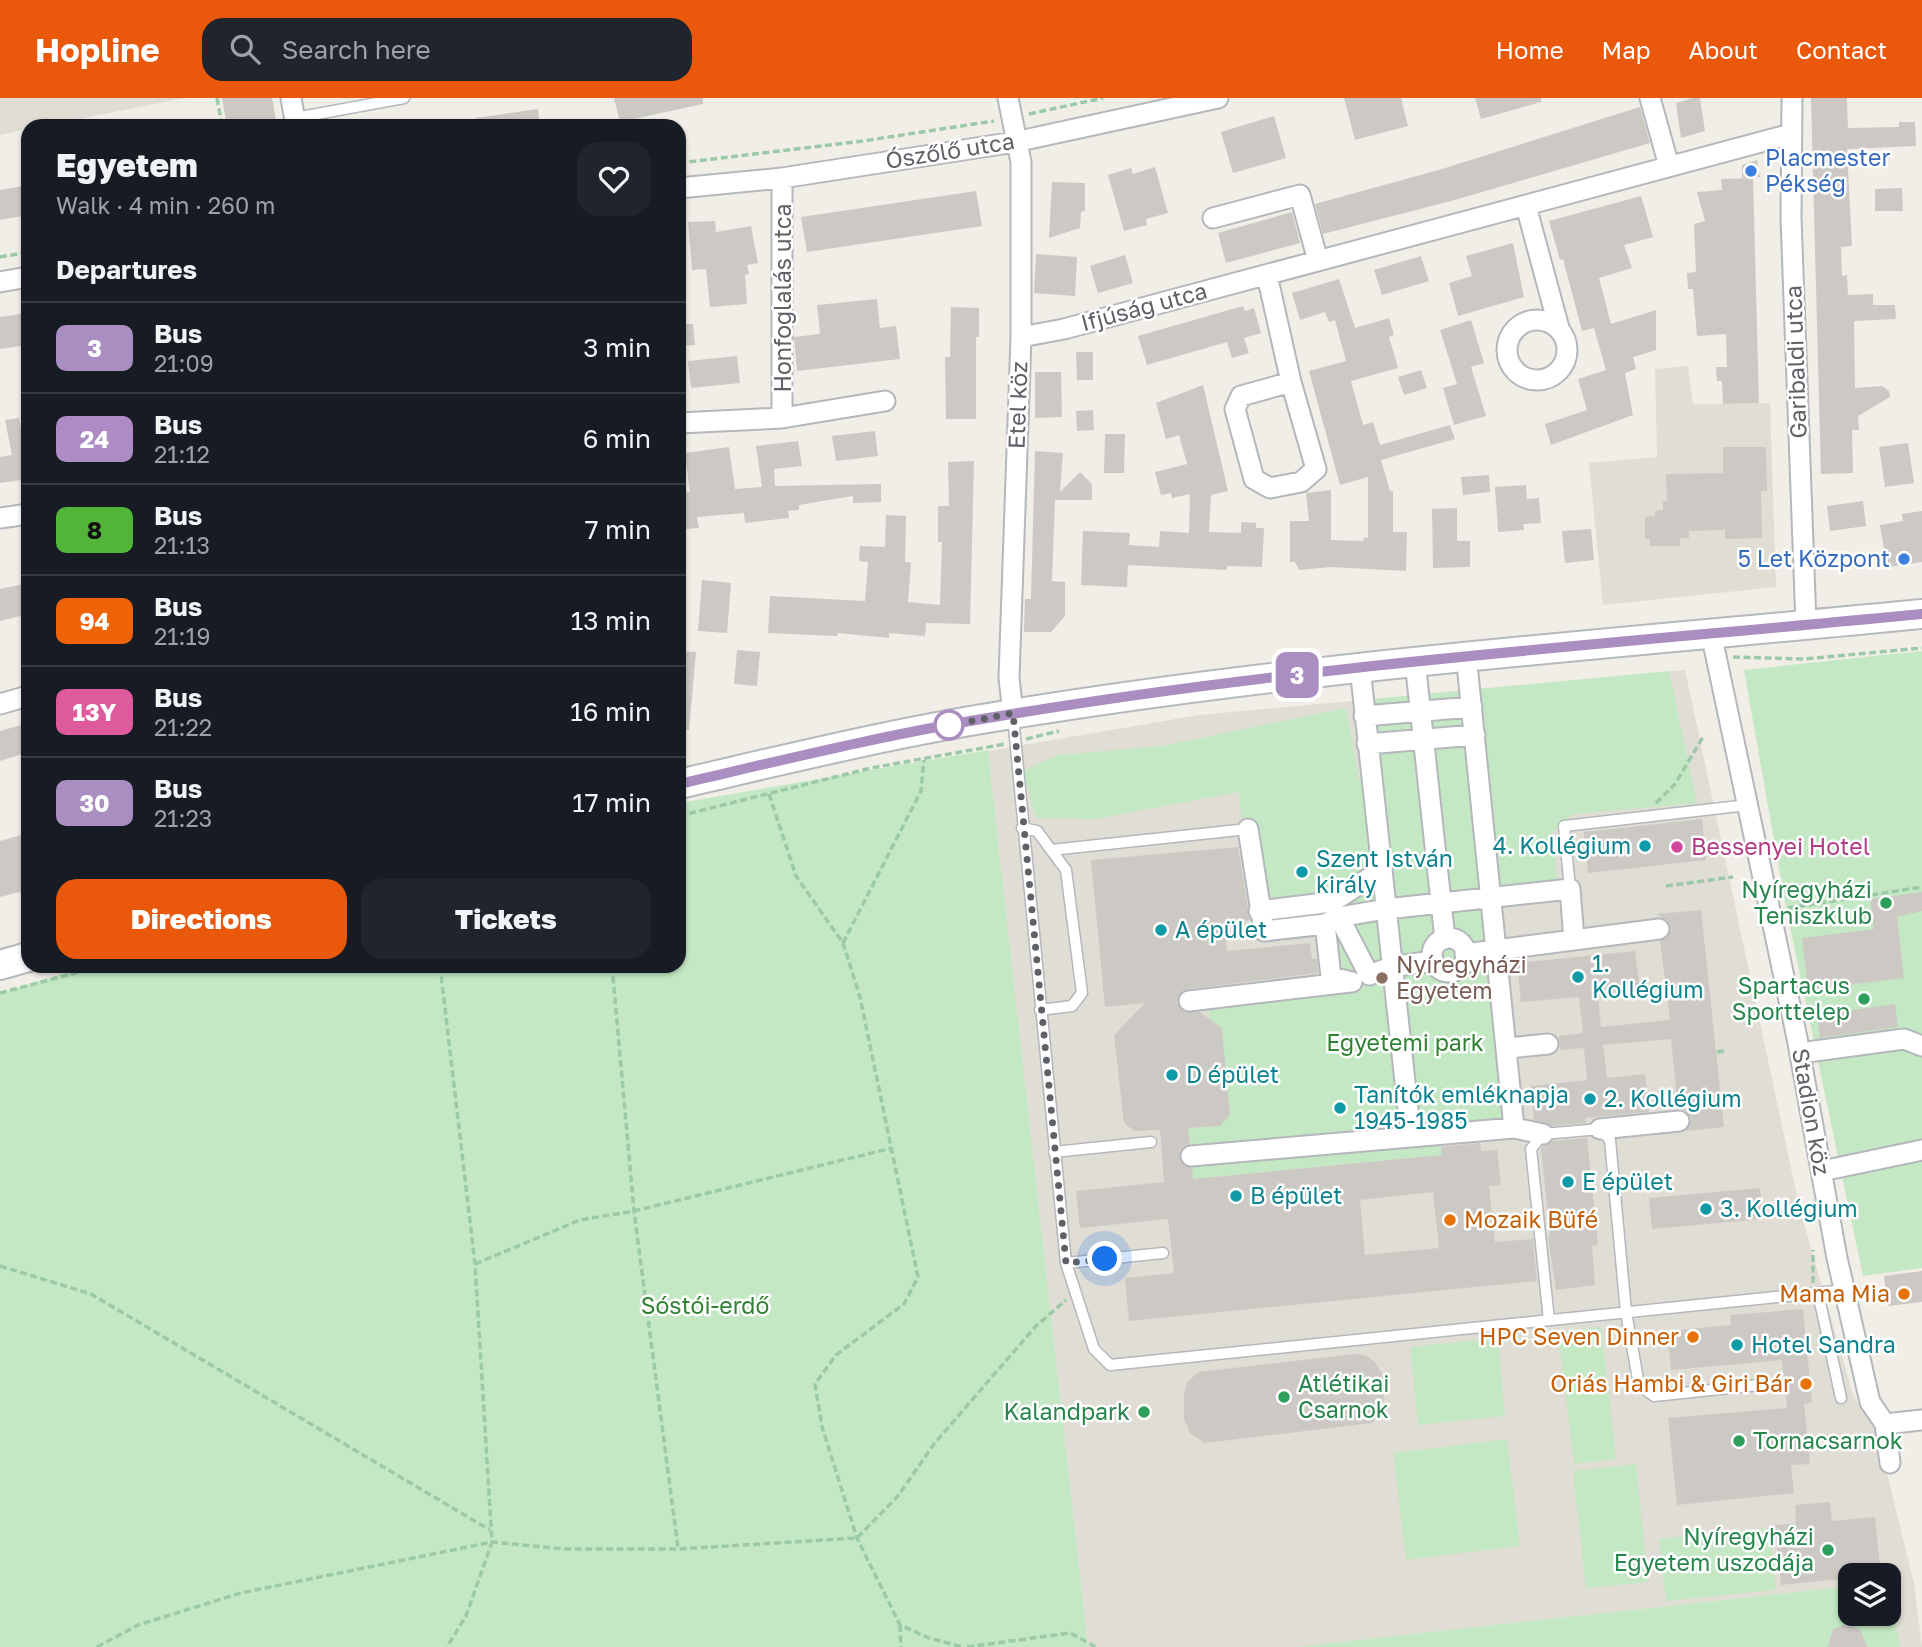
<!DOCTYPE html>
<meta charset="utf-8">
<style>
:root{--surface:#171b24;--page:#20242c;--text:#f1f3f6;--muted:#9ea1a6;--line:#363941;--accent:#ea580c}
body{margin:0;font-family:"Golos Text",sans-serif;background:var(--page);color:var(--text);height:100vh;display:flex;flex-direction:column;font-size:26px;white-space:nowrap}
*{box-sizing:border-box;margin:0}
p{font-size:23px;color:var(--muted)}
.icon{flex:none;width:38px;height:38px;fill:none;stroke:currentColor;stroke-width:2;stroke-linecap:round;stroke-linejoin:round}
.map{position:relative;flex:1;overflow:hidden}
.panel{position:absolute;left:21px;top:21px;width:665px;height:854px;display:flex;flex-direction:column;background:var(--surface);border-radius:21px;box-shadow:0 2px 5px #0004}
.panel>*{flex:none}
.badge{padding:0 14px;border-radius:10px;font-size:24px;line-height:46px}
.fabs{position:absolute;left:1838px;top:1465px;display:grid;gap:14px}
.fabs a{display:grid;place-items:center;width:63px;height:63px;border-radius:14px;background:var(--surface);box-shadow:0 2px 5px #0004;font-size:35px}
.you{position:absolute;width:35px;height:35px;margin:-18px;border:5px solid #fff;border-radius:50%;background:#1a73e8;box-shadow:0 0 0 10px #1a73e833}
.map>.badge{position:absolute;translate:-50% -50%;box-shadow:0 0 0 4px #fff}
h2{padding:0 35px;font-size:26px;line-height:63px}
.round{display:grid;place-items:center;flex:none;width:74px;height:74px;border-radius:21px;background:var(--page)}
.summary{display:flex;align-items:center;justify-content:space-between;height:119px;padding:0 35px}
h1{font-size:33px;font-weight:800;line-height:52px}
.action{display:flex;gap:14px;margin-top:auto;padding:14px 35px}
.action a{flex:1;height:80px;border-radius:21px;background:var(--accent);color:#fff;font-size:28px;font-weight:800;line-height:80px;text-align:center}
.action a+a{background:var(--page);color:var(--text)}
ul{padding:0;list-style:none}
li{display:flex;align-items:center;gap:21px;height:91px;padding:0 35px;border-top:2px solid var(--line)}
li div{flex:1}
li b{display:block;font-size:26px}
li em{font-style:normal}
li .badge{min-width:77px;font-weight:700;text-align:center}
header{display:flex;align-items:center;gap:42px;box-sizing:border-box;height:98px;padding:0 35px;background:var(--accent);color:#fff}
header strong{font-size:33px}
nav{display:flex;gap:38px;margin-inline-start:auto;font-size:24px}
.search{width:490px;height:63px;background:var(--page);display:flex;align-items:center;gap:18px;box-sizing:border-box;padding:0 24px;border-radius:21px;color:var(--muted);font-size:26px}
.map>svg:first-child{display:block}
.education{fill:#e0ddd5}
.green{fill:#c4e8c3}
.building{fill:#ccc9c4;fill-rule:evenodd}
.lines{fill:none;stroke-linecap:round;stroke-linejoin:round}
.lane-casing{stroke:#b4b7bb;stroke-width:13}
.street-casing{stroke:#b4b7bb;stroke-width:23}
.secondary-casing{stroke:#b5b9be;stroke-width:32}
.path{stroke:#9cc9a8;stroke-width:3.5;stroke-dasharray:7 3.5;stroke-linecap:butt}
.lane{stroke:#fff;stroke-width:10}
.street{stroke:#fff;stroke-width:19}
.secondary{stroke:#fff;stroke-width:28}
.line-casing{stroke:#fff;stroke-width:16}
.line{stroke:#aa8ec2;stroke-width:10}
.walk{stroke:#5e6267;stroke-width:7;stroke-dasharray:0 12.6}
.shop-dot{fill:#3f7fe0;stroke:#fff;stroke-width:2.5}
.stop-dot{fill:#fff;stroke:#aa8ec2;stroke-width:3.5}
.culture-dot{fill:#0f9aa8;stroke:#fff;stroke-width:2.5}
.hotel-dot{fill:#d1479c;stroke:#fff;stroke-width:2.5}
.leisure-dot{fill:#2e9e5b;stroke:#fff;stroke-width:2.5}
.education-dot{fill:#8d6e63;stroke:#fff;stroke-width:2.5}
.food-dot{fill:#e8710a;stroke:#fff;stroke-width:2.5}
.labels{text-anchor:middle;stroke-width:5;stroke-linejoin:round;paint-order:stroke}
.street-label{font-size:23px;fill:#5e6267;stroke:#fff}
.shop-label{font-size:23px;fill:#366cbe;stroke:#fff;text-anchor:start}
.culture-label{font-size:23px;fill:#0d838f;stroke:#fff;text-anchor:start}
.hotel-label{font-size:23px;fill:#b23c85;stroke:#fff;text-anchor:start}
.leisure-label{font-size:23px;fill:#27864d;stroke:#fff;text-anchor:end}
.education-label{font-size:23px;fill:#785e54;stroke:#fff;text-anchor:start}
.park-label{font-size:23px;fill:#328234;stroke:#fff}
.food-label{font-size:23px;fill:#c56008;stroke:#fff;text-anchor:end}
</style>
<header>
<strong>Hopline</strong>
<div class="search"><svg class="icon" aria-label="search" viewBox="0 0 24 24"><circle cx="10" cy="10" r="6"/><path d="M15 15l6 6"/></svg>Search here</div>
<nav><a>Home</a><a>Map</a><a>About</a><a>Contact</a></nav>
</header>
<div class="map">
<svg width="1922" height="1549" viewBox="0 0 1922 1549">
<rect width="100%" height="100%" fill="#f0eee7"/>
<!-- education -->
<path class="education" d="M0,0H185L43,28H28V31L0,37Z
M1688,268L1693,306L1770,305L1776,489L1603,507L1589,365L1657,359L1655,271Z
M1685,572L1799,1108L1853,1297L1877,1334L1914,1486L1922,1549H1899L1888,1477H1850V1488L1295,1549H1088L988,653L1199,617Z"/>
<!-- green -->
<path class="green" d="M1922,553V1170L1863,1178L1786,810L1744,572Z
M1669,573L1697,705L1573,716L1552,734L1558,790L1490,798L1511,1027L1439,1037L1442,1057L1193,1081L1188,1030L1220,1028L1230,1017L1222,931L1209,921L1208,898L1326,886L1332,843L1350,840L1345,811L1253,822L1239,694L1096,721L1036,720L1023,673L1057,657L1163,648L1346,610L1359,682L1372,681L1363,602Z
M988,652L1088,1549H0V895L87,868H679V705Z
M1601,1229L1616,1361L1574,1366L1558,1234Z
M1498,1240L1505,1318L1418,1327L1410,1249Z
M1507,1341L1520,1448L1406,1462L1393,1355Z
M1636,1366L1648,1484L1586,1490L1573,1373Z
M1770,1430L1776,1492L1666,1503L1659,1441Z
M1888,1487L1900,1549H1295L1850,1488V1516H1888Z"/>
<!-- building -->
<path class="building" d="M222,0H272L277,28H227Z
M614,0H703V6L620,24Z
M1344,0H1401L1408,28L1355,42Z
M1475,0H1541V4L1481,21Z
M1693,0H1700L1705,33L1681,40L1676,5Z
M1811,0H1847L1848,30L1899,29V24H1915L1916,48L1847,51L1852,148L1841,149L1842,178L1847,177L1848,197L1873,196V207H1895L1896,221L1854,223L1855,290L1882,288L1889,293L1890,299L1858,318L1859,332H1852L1853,375L1821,376Z
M1640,9L1650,45L1451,103L1323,136L1315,106L1442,71Z
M538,11L540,28H476V20Z
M1274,18L1286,60L1233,75L1221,34Z
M1757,62L1760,79L1742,80V67Z
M1155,69L1168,115L1146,121L1147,127L1124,133L1108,77L1131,70L1133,76Z
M1753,80L1759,305L1723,306L1722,283H1717L1716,269H1727L1726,236L1697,238L1693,191H1688L1687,175L1696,174L1694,126L1705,123L1697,94L1722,92L1721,81Z
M1052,84L1085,85V113L1081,114L1080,130L1049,140Z
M28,87V117L0,122V92Z
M1902,90L1903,113H1875V91Z
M976,93L982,128L807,154L801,119Z
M1641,98L1653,139L1624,147L1632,170L1599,180L1611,226L1656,212V252L1633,259L1636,271L1625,275L1633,317L1551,347L1545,326L1587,312L1578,281L1606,272L1594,230L1582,233L1563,161L1560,162L1549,123Z
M1292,114L1300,145L1226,165L1218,135Z
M715,123L716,134L751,128L758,165L747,167L749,176L745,177L747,206L710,209L706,171L692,172L688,124Z
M1513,145L1524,199L1458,218L1449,185L1472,178L1466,158Z
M1036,156L1077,159L1075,198L1034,195Z
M1125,157L1133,185L1098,195L1090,168Z
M1421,158L1429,183L1382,197L1374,172Z
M1339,181L1355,230L1389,220L1394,237L1389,239L1398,270L1351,283L1363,327L1373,324L1380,347L1450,327L1455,341L1381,362L1390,393H1393V434H1407L1406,473L1331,469L1299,472L1295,464H1290V423H1309L1306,395L1331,392V442L1363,443L1364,439L1368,440V379L1340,387L1309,273L1346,263L1335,222L1329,224L1325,214L1300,222L1292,195Z
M877,201L880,230L896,228L900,261L797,273L794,239L820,236L817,207Z
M1243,208L1245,213L1254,210L1261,235L1244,240L1249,255L1232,260L1227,244L1147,267L1138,238Z
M951,209L979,210V239H976V321H946L945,259H950Z
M28,215V247L0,251V219Z
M1471,222L1484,265L1471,269L1486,318L1454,327L1443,290L1457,286L1440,232Z
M679,226H693L695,247L679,248Z
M1076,254H1093V282H1077Z
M737,258L740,285L691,290L688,263Z
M1421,272L1427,290L1404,297L1398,279Z
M1035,274H1061L1062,319L1035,320Z
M1203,287L1228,393L1211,397L1209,434L1241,435V424L1256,425V430H1264L1262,469L1227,468V472L1128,467L1127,489L1081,487L1083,433L1130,435L1129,447L1159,449L1160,433L1189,435L1190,396L1172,400L1171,395L1161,397L1155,374L1187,366L1179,337L1166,341L1156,305Z
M1093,312L1094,332L1077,333L1076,313Z
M19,320L25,354H28V381L0,385V359L12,357L5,322Z
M875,333L878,358L836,363L832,338Z
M1105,336H1125L1124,375H1104Z
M798,343L802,368L774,371L775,388L881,386V404L853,405V398L799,407V412L788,413L789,420L745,425L744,415L697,419L699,430L685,431L683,420H679V396L690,394L685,355L729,349L735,391L762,389L756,348Z
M1908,345L1914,385L1885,389L1879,349Z
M1723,349H1766L1767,393H1761L1762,440L1725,441V432L1689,433V440H1680V448H1650V441H1645V419L1655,418V413L1663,412V403H1667L1666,376L1723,375Z
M1035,353L1063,355L1060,394L1080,374L1092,386V402H1055L1052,483L1065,484V518L1051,534H1024L1025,501H1031Z
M974,363L970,526L926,525L925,538L889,535V540L838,535L837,538L768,535L770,498L865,503L868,464L859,463L860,448L885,449L886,417L906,418L905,464H911L908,504L940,507L942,444H938V408H949L948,364Z
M1489,377L1490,394L1463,397L1461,379Z
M1526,387L1527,401L1539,400L1541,425L1523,426L1524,432L1498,434L1495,389Z
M1863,403L1866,428L1830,433L1827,408Z
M1457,410V443H1470V469L1433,470L1432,411Z
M1922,413V464L1887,469L1880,427L1903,423L1902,416Z
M1591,431L1594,462L1565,465L1562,433Z
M702,482L731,485L727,535L698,533Z
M28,485V516L0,523V491Z
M737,552L760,554L757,588L734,586Z
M679,553L696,554L689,632L679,631Z
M28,625V654L0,663V633Z
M1702,721L1706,762L1588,775L1584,734Z
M28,735V792L0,799V743Z
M1238,749L1250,822L1224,825L1227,853L1310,845L1312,861H1317L1318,875L1188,891L1178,898L1177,905L1184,914H1200L1222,930L1230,1017L1220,1028L1188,1030L1190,1046L1180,1052L1181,1064L1192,1070L1193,1081L1442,1057L1441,1049L1480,1045L1481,1053L1497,1052L1501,1087L1489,1088L1495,1144L1533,1141L1537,1183L1129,1223L1125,1180L1174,1175L1168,1121L1080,1130L1076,1093L1164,1084L1160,1032L1134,1033L1124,1025L1114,937L1145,905L1105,909L1091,762ZM1433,1094L1439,1150L1365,1157L1360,1102Z
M1922,794V813L1897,819L1904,880L1808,892L1802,840L1874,831L1870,801Z
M1701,812L1724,1029L1686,1033L1691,1021L1685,1012L1678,1011L1671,941L1603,947L1607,980L1645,976L1649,1014L1585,1020L1586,1025L1552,1028L1534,1022L1531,988L1587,982L1584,950L1560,952L1559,941V938L1583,935L1579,899L1521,904L1517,865L1635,853L1640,892L1598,897L1601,929L1670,922L1660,843L1667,840L1671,830L1668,823L1657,816Z
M1895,906L1898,929L1820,940L1817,917Z
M1587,1040L1598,1147L1592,1148L1595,1187L1556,1192L1548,1139H1550L1541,1050L1553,1043Z
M1760,1090L1763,1121L1652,1131L1649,1100Z
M1922,1173V1204L1888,1208L1884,1178Z
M1803,1211L1812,1305L1804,1306L1810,1366L1791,1367L1794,1395L1677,1407L1668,1320L1787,1310L1782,1262L1671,1272L1667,1233L1731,1227L1730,1217Z
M1354,1256L1365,1257L1375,1264L1383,1277L1385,1292L1381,1315L1372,1325L1205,1345L1190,1335L1184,1321V1295L1188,1283L1199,1274Z
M1830,1404L1832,1423L1875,1419L1881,1477H1850V1480L1781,1487L1775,1427L1796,1425L1795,1407Z
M1849,1525L1861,1533L1867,1549H1828L1833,1531Z"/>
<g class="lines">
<!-- lane casing -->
<g class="lane-casing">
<path id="lane" d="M295,20L404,0
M1013,619L1066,1165L1094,1251L1110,1267L1845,1192
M1022,730L1037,733L1066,772L1082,895L1072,908L1040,912
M1051,752L1248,731
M1570,791L1564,728L1748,707
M1054,1054L1151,1044
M1066,1165L1163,1155
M1818,1195L1841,1300
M1549,1222L1531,1051L1543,1036L1600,1031L1610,1042L1626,1214L1639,1287L1654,1298L1768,1286"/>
</g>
<!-- street casing -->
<g class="street-casing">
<path id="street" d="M291,0L296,28
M1008,0L1021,64V239L1009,580L1013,615
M1650,0L1669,68
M1792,0L1791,120L1806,527
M679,90L782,80L1015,44L1218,0
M1526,108L1559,230
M1213,120L1300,97L1318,163
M1267,177L1291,284L1316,371L1301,384L1270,390L1254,381L1235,311L1241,298L1291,284
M0,184L28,179
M1507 252a30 30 0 1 1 60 0a30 30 0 1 1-60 0Z
M1021,239L1064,231L1791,36
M782,320L885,303
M679,325L782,320V80
M0,420L28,416
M1711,535L1797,940L1837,1160L1870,1304L1885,1326L1890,1365
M1415,563L1445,841
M1360,569L1411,1039
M1468,576L1514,1030
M0,606L28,598
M1364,618L1472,609
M1367,646L1475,637
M1248,731L1264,833L1325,826L1339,819L1369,877L1391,869L1432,863
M1259,813L1332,804L1382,772
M1339,819L1386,811L1570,791L1574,842
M1325,826L1331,879L1352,884
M1432 857a17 17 0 1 1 34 0a17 17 0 1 1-34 0Z
M1465,856L1659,831
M1189,903L1350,884
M1508,950L1548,946
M1800,955L1904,941L1922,948
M1600,1031L1679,1023
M1191,1058L1514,1030L1543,1036
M1822,1073L1922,1052
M1885,1326L1922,1322"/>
</g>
<!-- secondary casing -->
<g class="secondary-casing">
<path id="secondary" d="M679,686C783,662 888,636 994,619C1301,568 1612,546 1922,516
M0,867L28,859"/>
</g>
<!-- path -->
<path class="path" d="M217,0L222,28
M1029,16L1103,0
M679,65L863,43L994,23
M0,159L28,154
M1733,559L1804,561L1922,550
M1026,641L1059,633
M769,696L796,778L843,845L860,899L918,1179L904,1206L836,1257L815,1286L822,1329L857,1440L900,1527L929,1540L963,1549
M1656,705L1675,686L1703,639
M679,718L871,670L1005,646
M1666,788L1733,779
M1788,810L1922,789
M843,845L921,693L924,662
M440,868L475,1166L492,1444L466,1518L447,1549
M612,868L634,1113L678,1450
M0,895L102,868
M1717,954L1724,953
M475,1166L580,1122L634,1113L892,1050
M0,1168L91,1196L490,1432
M1813,1185V1152
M900,1527L901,1549
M97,1549L138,1527L241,1495L492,1444L565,1451H678L857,1440L898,1398L934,1346L1036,1228L1066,1202
M967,1549L1070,1535L1096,1549"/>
<!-- lane -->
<use href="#lane" class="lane"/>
<!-- street -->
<use href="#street" class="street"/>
<!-- secondary -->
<use href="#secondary" class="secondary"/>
</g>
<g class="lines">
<!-- line casing -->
<g class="line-casing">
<path id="line" d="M679,686C783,662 888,636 994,619C1301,567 1612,546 1922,516"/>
</g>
<!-- line -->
<use href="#line" class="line"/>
<!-- walk -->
<path class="walk" d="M949,627L942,629L1013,615L1066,1165L1105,1161"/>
</g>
<!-- markers -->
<g class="shop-dot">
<circle cx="1751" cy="73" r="7"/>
<circle cx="1904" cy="461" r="7"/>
</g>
<circle class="stop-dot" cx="949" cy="627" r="14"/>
<g class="culture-dot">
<circle cx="1645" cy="748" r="7"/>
<circle cx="1302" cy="774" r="7"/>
<circle cx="1161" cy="832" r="7"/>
<circle cx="1578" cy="879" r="7"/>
<circle cx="1172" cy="977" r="7"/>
<circle cx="1590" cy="1001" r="7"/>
<circle cx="1340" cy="1010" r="7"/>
<circle cx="1568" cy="1084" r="7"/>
<circle cx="1236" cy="1098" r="7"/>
<circle cx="1706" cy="1111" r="7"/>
<circle cx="1737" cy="1247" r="7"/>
</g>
<circle class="hotel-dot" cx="1677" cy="749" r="7"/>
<g class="leisure-dot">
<circle cx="1886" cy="805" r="7"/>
<circle cx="1864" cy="901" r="7"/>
<circle cx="1284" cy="1299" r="7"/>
<circle cx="1144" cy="1314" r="7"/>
<circle cx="1739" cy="1343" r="7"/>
<circle cx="1828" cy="1452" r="7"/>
</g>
<circle class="education-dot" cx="1382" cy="880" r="7"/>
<g class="food-dot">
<circle cx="1450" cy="1122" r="7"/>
<circle cx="1904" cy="1196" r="7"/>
<circle cx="1693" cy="1239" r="7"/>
<circle cx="1806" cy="1286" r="7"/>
</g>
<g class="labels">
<!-- street labels -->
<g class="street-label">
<text transform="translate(950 53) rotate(-9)" y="8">Ószőlő utca</text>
<text transform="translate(783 200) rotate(-90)" y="8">Honfoglalás utca</text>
<text transform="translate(1144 209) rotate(-15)" y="8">Ifjúság utca</text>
<text transform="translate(1796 264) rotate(-92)" y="8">Garibaldi utca</text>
<text transform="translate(1018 307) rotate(-88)" y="8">Etel köz</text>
<text transform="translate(1811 1014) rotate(80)" y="8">Stadion köz</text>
</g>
<!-- shop labels -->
<g class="shop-label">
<text x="1765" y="68">Placmester<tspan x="1765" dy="26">Pékség</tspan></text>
<text x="1890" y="469" text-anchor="end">5 Let Központ</text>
</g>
<!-- culture labels -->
<g class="culture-label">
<text x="1631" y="756" text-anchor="end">4. Kollégium</text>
<text x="1316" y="769">Szent István<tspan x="1316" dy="26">király</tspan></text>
<text x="1175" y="840">A épület</text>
<text x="1592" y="874">1.<tspan x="1592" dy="26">Kollégium</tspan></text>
<text x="1186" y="985">D épület</text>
<text x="1354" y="1005">Tanítók emléknapja<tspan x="1354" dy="26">1945-1985</tspan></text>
<text x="1604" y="1009">2. Kollégium</text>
<text x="1582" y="1092">E épület</text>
<text x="1250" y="1106">B épület</text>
<text x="1720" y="1119">3. Kollégium</text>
<text x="1751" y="1255">Hotel Sandra</text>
</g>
<!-- hotel labels -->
<g class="hotel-label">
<text x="1691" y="757">Bessenyei Hotel</text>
</g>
<!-- leisure labels -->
<g class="leisure-label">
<text x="1872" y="800">Nyíregyházi<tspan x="1872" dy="26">Teniszklub</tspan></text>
<text x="1850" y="896">Spartacus<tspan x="1850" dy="26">Sporttelep</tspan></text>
<text x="1298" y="1294" text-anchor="start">Atlétikai<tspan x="1298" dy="26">Csarnok</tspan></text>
<text x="1130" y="1322">Kalandpark</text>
<text x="1753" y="1351" text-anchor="start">Tornacsarnok</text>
<text x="1814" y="1447">Nyíregyházi<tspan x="1814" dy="26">Egyetem uszodája</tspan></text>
</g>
<!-- education labels -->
<g class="education-label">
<text x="1396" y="875">Nyíregyházi<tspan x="1396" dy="26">Egyetem</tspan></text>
</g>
<!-- park labels -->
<g class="park-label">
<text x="1405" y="953">Egyetemi park</text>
<text x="705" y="1216">Sóstói-erdő</text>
</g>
<!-- food labels -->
<g class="food-label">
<text x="1464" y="1130" text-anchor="start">Mozaik Büfé</text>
<text x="1890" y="1204">Mama Mia</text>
<text x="1679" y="1247">HPC Seven Dinner</text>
<text x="1792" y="1294">Oriás Hambi &amp; Giri Bár</text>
</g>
</g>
</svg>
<div class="fabs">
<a><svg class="icon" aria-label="layers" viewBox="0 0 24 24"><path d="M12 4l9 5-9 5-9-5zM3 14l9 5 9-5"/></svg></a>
</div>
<div class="you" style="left:1105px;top:1161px"></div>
<b class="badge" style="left:1297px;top:577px;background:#aa8ec2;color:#fff">3</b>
<section class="panel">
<div class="summary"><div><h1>Egyetem</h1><p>Walk · 4 min · 260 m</p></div><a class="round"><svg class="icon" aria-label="heart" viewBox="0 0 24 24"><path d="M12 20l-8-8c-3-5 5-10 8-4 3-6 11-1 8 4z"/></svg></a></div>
<h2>Departures</h2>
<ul>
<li><span class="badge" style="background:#aa8ec2;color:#fff">3</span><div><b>Bus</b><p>21:09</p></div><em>3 min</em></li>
<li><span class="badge" style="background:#ad8cc6;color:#fff">24</span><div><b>Bus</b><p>21:12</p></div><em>6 min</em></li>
<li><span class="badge" style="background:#52b539;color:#111">8</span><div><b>Bus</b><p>21:13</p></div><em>7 min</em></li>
<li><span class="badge" style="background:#ef6308;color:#fff">94</span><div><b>Bus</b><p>21:19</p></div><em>13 min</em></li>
<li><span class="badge" style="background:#de5a9c;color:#fff">13Y</span><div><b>Bus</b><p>21:22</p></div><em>16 min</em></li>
<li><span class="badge" style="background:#aa8ec2;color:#fff">30</span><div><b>Bus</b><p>21:23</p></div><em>17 min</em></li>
</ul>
<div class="action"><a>Directions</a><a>Tickets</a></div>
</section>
</div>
